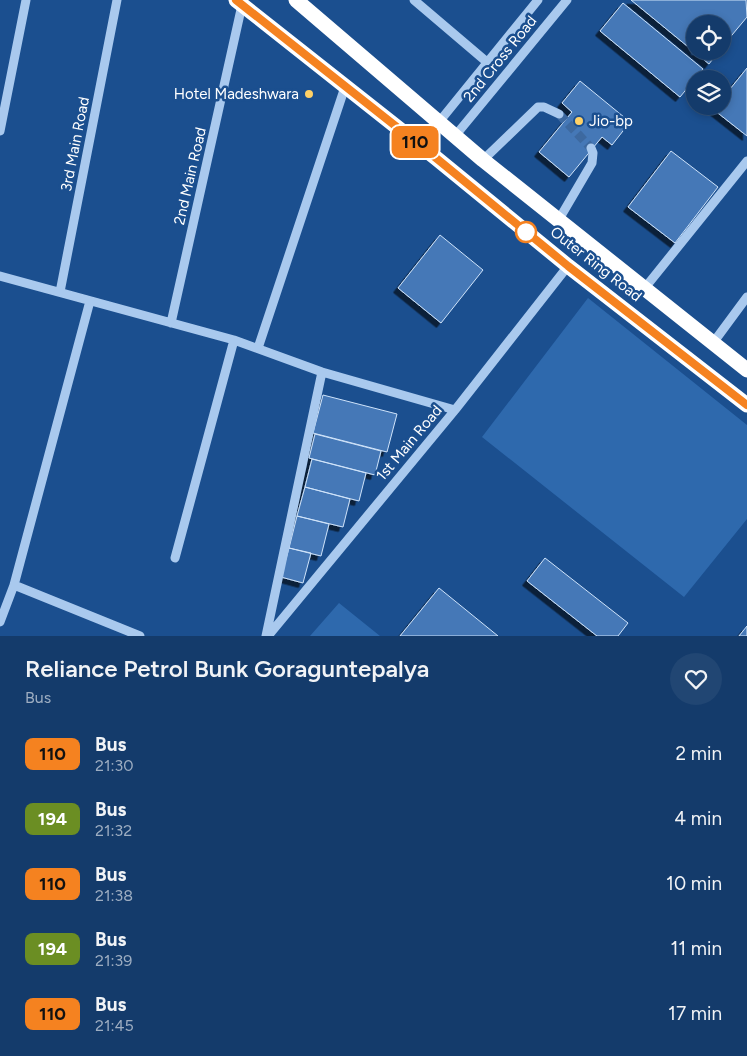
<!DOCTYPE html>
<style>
:root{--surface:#143b6b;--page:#214673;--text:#f1f3f6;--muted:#9dadc1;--line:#33557e}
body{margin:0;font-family:Figtree,sans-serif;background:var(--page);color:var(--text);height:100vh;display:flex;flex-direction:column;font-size:19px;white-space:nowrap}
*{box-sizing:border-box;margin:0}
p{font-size:16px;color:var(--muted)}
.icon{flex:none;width:28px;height:28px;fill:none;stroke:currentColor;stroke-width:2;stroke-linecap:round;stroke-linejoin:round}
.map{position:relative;height:636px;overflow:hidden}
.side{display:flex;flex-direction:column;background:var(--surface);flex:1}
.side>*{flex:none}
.badge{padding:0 10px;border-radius:8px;font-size:18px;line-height:32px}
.controls{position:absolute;left:686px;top:15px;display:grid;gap:10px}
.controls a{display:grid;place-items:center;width:45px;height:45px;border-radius:50%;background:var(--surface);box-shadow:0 2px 8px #0003,0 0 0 1px var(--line);font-size:25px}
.map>.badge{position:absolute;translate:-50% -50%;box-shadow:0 0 0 2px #fff}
.round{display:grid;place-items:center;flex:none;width:52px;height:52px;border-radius:26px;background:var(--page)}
.headline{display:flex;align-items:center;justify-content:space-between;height:85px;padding:0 25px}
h1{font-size:24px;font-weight:600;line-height:38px}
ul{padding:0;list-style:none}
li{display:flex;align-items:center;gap:15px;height:65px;padding:0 25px}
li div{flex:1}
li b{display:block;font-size:19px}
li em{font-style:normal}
li .badge{min-width:55px;font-weight:700;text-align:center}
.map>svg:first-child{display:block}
.green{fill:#2e69ad}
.building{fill:#4478b7;stroke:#cfe3fa;filter:url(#shadow)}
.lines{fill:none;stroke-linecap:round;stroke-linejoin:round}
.minor-tunnel{stroke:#3d69a0;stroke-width:9;stroke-dasharray:9 4.5;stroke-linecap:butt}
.minor{stroke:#a9c9ee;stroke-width:9}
.highway{stroke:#fff;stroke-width:15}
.line-casing{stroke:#fff;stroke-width:11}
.line{stroke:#f58220;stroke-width:8}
.poi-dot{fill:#ffd166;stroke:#1b4f8f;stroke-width:2}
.stop-dot{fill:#fff;stroke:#f58220;stroke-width:2.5}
.labels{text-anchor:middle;stroke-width:5;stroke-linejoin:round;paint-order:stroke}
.street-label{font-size:15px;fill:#fff;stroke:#1b4f8f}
.poi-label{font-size:15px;fill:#fff;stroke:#1b4f8f;text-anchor:end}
</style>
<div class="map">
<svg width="747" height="636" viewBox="0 0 747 636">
<defs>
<filter id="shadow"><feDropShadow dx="-4.5" dy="4.5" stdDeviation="0" flood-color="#0009"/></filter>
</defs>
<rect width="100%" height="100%" fill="#1b4f8f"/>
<!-- green -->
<path class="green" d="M588,298L747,425V519L684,597L482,437Z
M339,603L380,636H310Z"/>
<!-- building -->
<path class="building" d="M631,0H746L747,17L722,47V24H695V51H719L709,64Z
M623,3L703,69L680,97L600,31Z
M747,68V136L714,110L717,106H722V99Z
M580,81L630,122L612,145L602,137L569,177L539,152L572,112L562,103Z
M671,151L718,187L675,243L628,207Z
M440,235L483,270L441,323L398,288Z
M323,395L397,414L387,452L313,433Z
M315,434L381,451L375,475L309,458Z
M312,459L366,473L359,501L305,487Z
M305,487L350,499L343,527L297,516Z
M297,516L329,524L321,556L289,548Z
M289,548L311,553L303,583L281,577Z
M545,558L628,623L618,636H597L527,581Z
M439,588L498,636H400Z
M747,626V636H739Z"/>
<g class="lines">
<!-- minor-tunnel -->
<path class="minor-tunnel" d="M559,114L591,148"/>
<!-- minor -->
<path class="minor" d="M414,0L488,63
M439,122L538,0
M0,131L26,0
M455,136L567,0
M483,160L538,107H544L559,114
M558,221L592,163L593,153L591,148
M0,276L234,340L322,372L455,410
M644,289L747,161
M60,292L117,0
M171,323L242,5
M713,343L747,297
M258,348L345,87
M175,558L234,340
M14,585L140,636
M0,622L14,585L90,301
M266,636L322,372
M268,636L455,410L568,266"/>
<!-- highway -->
<path class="highway" d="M236,0L436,158L568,266L747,405
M296,0L483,160L747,370"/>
</g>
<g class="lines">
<!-- line casing -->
<g class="line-casing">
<path id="line" d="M236,0L436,158L568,266L747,405"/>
</g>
<!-- line -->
<use href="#line" class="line"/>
</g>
<!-- markers -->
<g class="poi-dot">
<circle cx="309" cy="94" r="5"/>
<circle cx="579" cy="121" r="5"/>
</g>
<circle class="stop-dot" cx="526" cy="232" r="10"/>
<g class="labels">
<!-- street labels -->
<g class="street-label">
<text transform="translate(500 59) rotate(-51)" y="5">2nd Cross Road</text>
<text transform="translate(75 144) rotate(-79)" y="5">3rd Main Road</text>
<text transform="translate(190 176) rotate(-77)" y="5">2nd Main Road</text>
<text transform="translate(596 264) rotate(38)" y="5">Outer Ring Road</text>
<text transform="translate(409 443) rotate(-50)" y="5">1st Main Road</text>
</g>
<!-- poi labels -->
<g class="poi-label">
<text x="299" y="99">Hotel Madeshwara</text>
<text x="589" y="126" text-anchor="start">Jio-bp</text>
</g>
</g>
</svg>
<div class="controls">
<a><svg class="icon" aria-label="locate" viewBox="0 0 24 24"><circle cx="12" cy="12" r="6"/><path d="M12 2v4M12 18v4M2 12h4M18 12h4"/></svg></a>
<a><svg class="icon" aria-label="layers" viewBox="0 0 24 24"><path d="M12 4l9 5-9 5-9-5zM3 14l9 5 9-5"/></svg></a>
</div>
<b class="badge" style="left:415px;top:142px;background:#f58220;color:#111">110</b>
</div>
<section class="side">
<div class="headline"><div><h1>Reliance Petrol Bunk Goraguntepalya</h1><p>Bus</p></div><a class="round"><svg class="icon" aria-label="heart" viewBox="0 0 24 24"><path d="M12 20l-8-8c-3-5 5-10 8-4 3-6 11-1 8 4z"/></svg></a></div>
<ul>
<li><span class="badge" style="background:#f58220;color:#111">110</span><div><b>Bus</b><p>21:30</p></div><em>2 min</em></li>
<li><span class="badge" style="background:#6b8e23;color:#fff">194</span><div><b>Bus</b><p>21:32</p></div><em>4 min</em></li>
<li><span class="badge" style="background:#f58220;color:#111">110</span><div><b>Bus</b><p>21:38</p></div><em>10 min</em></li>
<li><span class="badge" style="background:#6b8e23;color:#fff">194</span><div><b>Bus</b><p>21:39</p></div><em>11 min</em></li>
<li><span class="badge" style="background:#f58220;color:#111">110</span><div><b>Bus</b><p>21:45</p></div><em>17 min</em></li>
</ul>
</section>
